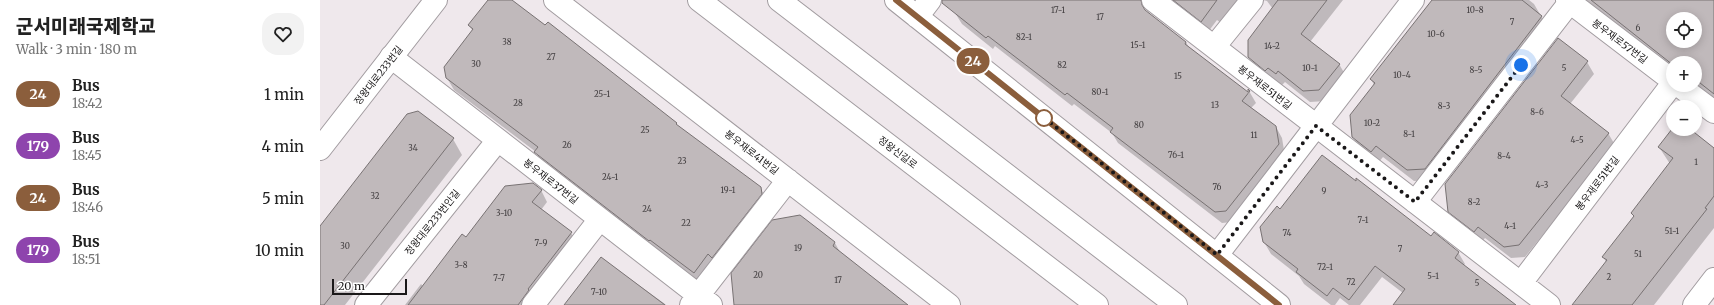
<!DOCTYPE html>
<meta charset="utf-8">
<style>
:root{--surface:#fff;--page:#f2f2f2;--text:#222;--muted:#767676}
body{margin:0;font-family:Merriweather,"Noto Sans KR",serif;background:var(--page);color:var(--text);height:100vh;display:flex;flex-direction:column;font-size:15px;white-space:nowrap}
*{box-sizing:border-box;margin:0}
p{font-size:13px;color:var(--muted)}
.icon{flex:none;width:22px;height:22px;fill:none;stroke:currentColor;stroke-width:2;stroke-linecap:round;stroke-linejoin:round}
.map{position:relative;flex:1;overflow:hidden}
.drawer{display:flex;flex-direction:column;background:var(--surface);width:320px}
.drawer>*{flex:none}
.badge{padding:0 8px;border-radius:13px;font-size:14px;line-height:26px}
.buttons{position:absolute;left:1346px;top:12px;display:grid;gap:8px}
.buttons a{display:grid;place-items:center;width:36px;height:36px;border-radius:50%;background:var(--surface);box-shadow:0 2px 10px #0003;font-size:20px}
.scale{position:absolute;left:12px;bottom:10px;width:75px;box-sizing:border-box;padding-left:4px;border:2px solid #1a1819;border-top:0;font-size:11px;line-height:14px;white-space:nowrap;color:#1a1819;-webkit-text-stroke:3px #fff;paint-order:stroke}
.you{position:absolute;width:20px;height:20px;margin:-10px;border:3px solid #fff;border-radius:50%;background:#1a73e8;box-shadow:0 0 0 6px #1a73e833}
.map>.badge{position:absolute;translate:-50% -50%;box-shadow:0 0 0 2px #fff}
.round{display:grid;place-items:center;flex:none;width:42px;height:42px;border-radius:16px;background:var(--page)}
.summary{display:flex;align-items:center;justify-content:space-between;height:68px;padding:0 16px}
h1{font-size:19px;font-weight:800;line-height:30px}
ul{padding:0;list-style:none}
li{display:flex;align-items:center;gap:12px;height:52px;padding:0 16px}
li div{flex:1}
li b{display:block;font-size:15px}
li em{font-style:normal}
li .badge{min-width:44px;font-weight:700;text-align:center}
main{display:flex;flex:1;min-height:0}
.map>svg:first-child{display:block}
.shadow{fill:#0003;fill-rule:evenodd}
.building{fill:#c0b9bb;stroke:#787273;fill-rule:evenodd}
.lines{fill:none;stroke-linecap:round;stroke-linejoin:round}
.street-casing{stroke:#a29ca0;stroke-width:24}
.secondary-casing{stroke:#a29ca0;stroke-width:24}
.street{stroke:#fff;stroke-width:22}
.secondary{stroke:#fff;stroke-width:22}
.line-casing{stroke:#fff;stroke-width:9}
.line{stroke:#8b5e3c;stroke-width:6}
.walk{stroke:#1a1819;stroke-width:4;stroke-dasharray:0 7.2}
.stop-dot{fill:#fff;stroke:#8b5e3c;stroke-width:2}
.labels{text-anchor:middle;stroke-width:3.5;stroke-linejoin:round;paint-order:stroke}
.number-label{font-size:8px;fill:#444042}
.street-label{font-size:10px;fill:#1a1819;stroke:#fff}
</style>
<main>
<section class="drawer">
<div class="summary"><div><h1>군서미래국제학교</h1><p>Walk · 3 min · 180 m</p></div><a class="round"><svg class="icon" aria-label="heart" viewBox="0 0 24 24"><path d="M12 20l-8-8c-3-5 5-10 8-4 3-6 11-1 8 4z"/></svg></a></div>
<ul>
<li><span class="badge" style="background:#8b5e3c;color:#fff">24</span><div><b>Bus</b><p>18:42</p></div><em>1 min</em></li>
<li><span class="badge" style="background:#8e44ad;color:#fff">179</span><div><b>Bus</b><p>18:45</p></div><em>4 min</em></li>
<li><span class="badge" style="background:#8b5e3c;color:#fff">24</span><div><b>Bus</b><p>18:46</p></div><em>5 min</em></li>
<li><span class="badge" style="background:#8e44ad;color:#fff">179</span><div><b>Bus</b><p>18:51</p></div><em>10 min</em></li>
</ul>
</section>
<div class="map">
<svg width="1394" height="305" viewBox="0 0 1394 305">
<rect width="100%" height="100%" fill="#efe8ec"/>
<!-- shadow -->
<path class="shadow" d="M169,0H191L440,188L447,200L380,284L222,164L216,152L134,90L127,78L153,31L149,26Z
M634,0H804L866,42L869,48L929,94V91L936,103L931,108L956,127L962,138L965,156L912,222L902,223L798,143L792,133L754,104L752,106L675,46L673,49L642,24L635,13Z
M845,0H926L905,26L897,20L888,32Z
M943,0H1023L990,42L1019,64L1026,76L1006,101L990,102L965,82L962,85L954,79L952,81L936,69L929,57L953,9L947,1Z
M1113,0H1209L1214,4L1228,28L1111,180L1094,181L1063,157L1058,163L1040,149L1033,137L1054,85L1051,79Z
M1264,0H1394V100L1375,85V63H1353V71ZM1353,19H1375V41H1353Z
M1238,40L1267,62L1274,74L1250,104L1288,133L1295,145L1205,257L1191,258L1165,238L1161,243L1136,223L1129,211Z
M1353,129H1367L1394,149V228L1334,305H1260L1286,262L1283,257L1314,217L1312,213L1350,164L1339,147Z
M133,139L142,155L25,305H0V227Z
M221,190L227,202L221,210L251,233L258,244L213,305H85L101,284L103,286L146,238Z
M960,210L1111,238L1138,252L1145,264L1143,266L1194,305H1074L1083,293L1062,277L1040,305H1029L1020,298L1015,305H1011L984,284L979,276L951,254L944,242Z
M479,216L515,243L521,254L587,305H416Z
M281,258L345,304L346,305H245Z"/>
<!-- building -->
<path class="building" d="M168,0H192L225,25L228,22L357,123L356,124L441,187L442,194L392,258L388,254L374,273L330,240L329,241L214,152L218,147L126,78L124,67L153,29L148,25Z
M622,0H821L822,5L825,10L866,42L865,44L928,92V89L930,91L922,101L956,126L959,144L906,211L895,212L790,132L793,128L747,93L745,95L668,36L666,38L622,3Z
M853,0H897L881,22Z
M958,0H1007L981,34L1020,64L999,90L983,91L958,71L956,74L948,68L945,71L928,57V40Z
M1112,0H1202L1222,16L1105,169L1087,170L1056,146L1051,152L1032,137L1030,115L1055,83L1050,79Z
M1271,0H1394V94L1375,79V63H1353V65ZM1353,19H1375V41H1353Z
M1238,38L1268,61L1241,96L1289,133L1199,245L1184,247L1158,227L1154,232L1128,212L1125,184Z
M98,111L134,138L4,305H0V226L87,114Z
M1352,129H1370L1394,148V196L1385,208L1387,209L1312,305H1252L1287,260L1282,257L1314,216L1311,213L1353,158L1338,147Z
M1002,155L1036,181V178L1111,236L1114,232L1139,252L1135,258L1196,305H1073L1085,289L1055,266L1029,300L1013,288L1007,296L976,272L978,269L943,242L940,227L957,206L960,209Z
M213,183L222,190L212,202L252,232L208,289L209,290L198,305H88L142,234L146,237L185,186Z
M480,215L515,242L513,246L588,305H414L411,273L452,220Z
M281,257L345,305H244Z"/>
<g class="lines">
<!-- street casing -->
<g class="street-casing">
<path id="street" d="M235,0L629,305
M576,0L959,305
M833,0L1229,305
M1247,0L1353,81
M597,17L610,0
M894,47L932,0
M71,57L391,305
M1358,85L1394,112
M1095,202L1250,2
M897,255L1093,0
M1201,283L1353,83
M46,305L178,140
M213,305L280,219
M371,305L468,180"/>
</g>
<!-- secondary casing -->
<g class="secondary-casing">
<path id="secondary" d="M379,0L777,305
M459,0L856,305
M0,149L116,0
M1374,305L1394,279"/>
</g>
<!-- street -->
<use href="#street" class="street"/>
<!-- secondary -->
<use href="#secondary" class="secondary"/>
</g>
<g class="lines">
<!-- line casing -->
<g class="line-casing">
<path id="line" d="M576,0L959,305"/>
</g>
<!-- line -->
<use href="#line" class="line"/>
<!-- walk -->
<path class="walk" d="M724,118L722,116L897,255L996,126L1095,202L1201,65"/>
</g>
<!-- markers -->
<circle class="stop-dot" cx="724" cy="118" r="8"/>
<g class="labels">
<!-- number labels -->
<g class="number-label">
<text x="738" y="13">17-1</text>
<text x="1155" y="13">10-8</text>
<text x="780" y="20">17</text>
<text x="1192" y="25">7</text>
<text x="1318" y="31">6</text>
<text x="1116" y="37">10-6</text>
<text x="704" y="40">82-1</text>
<text x="187" y="45">38</text>
<text x="818" y="48">15-1</text>
<text x="952" y="49">14-2</text>
<text x="231" y="60">27</text>
<text x="156" y="67">30</text>
<text x="742" y="68">82</text>
<text x="990" y="71">10-1</text>
<text x="1244" y="71">5</text>
<text x="1156" y="73">8-5</text>
<text x="1082" y="78">10-4</text>
<text x="858" y="79">15</text>
<text x="780" y="95">80-1</text>
<text x="282" y="97">25-1</text>
<text x="198" y="106">28</text>
<text x="895" y="108">13</text>
<text x="1124" y="109">8-3</text>
<text x="1217" y="115">8-6</text>
<text x="1052" y="126">10-2</text>
<text x="819" y="128">80</text>
<text x="325" y="133">25</text>
<text x="1089" y="137">8-1</text>
<text x="934" y="138">11</text>
<text x="1257" y="143">4-5</text>
<text x="247" y="148">26</text>
<text x="93" y="151">34</text>
<text x="856" y="158">76-1</text>
<text x="1184" y="159">8-4</text>
<text x="362" y="164">23</text>
<text x="1376" y="165">1</text>
<text x="290" y="180">24-1</text>
<text x="1222" y="188">4-3</text>
<text x="897" y="190">76</text>
<text x="408" y="193">19-1</text>
<text x="1004" y="194">9</text>
<text x="55" y="199">32</text>
<text x="1154" y="205">8-2</text>
<text x="327" y="212">24</text>
<text x="184" y="216">3-10</text>
<text x="1043" y="223">7-1</text>
<text x="366" y="226">22</text>
<text x="1190" y="229">4-1</text>
<text x="1352" y="234">51-1</text>
<text x="967" y="236">74</text>
<text x="221" y="246">7-9</text>
<text x="25" y="249">30</text>
<text x="478" y="251">19</text>
<text x="1080" y="252">7</text>
<text x="1318" y="257">51</text>
<text x="141" y="268">3-8</text>
<text x="1005" y="270">72-1</text>
<text x="438" y="278">20</text>
<text x="1113" y="279">5-1</text>
<text x="1289" y="280">2</text>
<text x="179" y="281">7-7</text>
<text x="518" y="283">17</text>
<text x="1031" y="285">72</text>
<text x="1157" y="286">5</text>
<text x="279" y="295">7-10</text>
</g>
<!-- street labels -->
<g class="street-label">
<text transform="translate(1300 41) rotate(37)" y="4">봉우재로57번길</text>
<text transform="translate(58 75) rotate(-52)" y="4">정왕대로233번길</text>
<text transform="translate(945 87) rotate(38)" y="4">봉우재로51번길</text>
<text transform="translate(432 152) rotate(38)" y="4">봉우재로41번길</text>
<text transform="translate(578 152) rotate(37)" y="4">정왕신길로</text>
<text transform="translate(231 181) rotate(38)" y="4">봉우재로37번길</text>
<text transform="translate(1277 183) rotate(-53)" y="4">봉우재로51번길</text>
<text transform="translate(112 222) rotate(-51)" y="4">정왕대로233번안길</text>
</g>
</g>
</svg>
<div class="buttons">
<a><svg class="icon" aria-label="locate" viewBox="0 0 24 24"><circle cx="12" cy="12" r="6"/><path d="M12 2v4M12 18v4M2 12h4M18 12h4"/></svg></a>
<a>+</a>
<a>−</a>
</div>
<div class="scale">20 m</div>
<div class="you" style="left:1201px;top:65px"></div>
<b class="badge" style="left:653px;top:61px;background:#8b5e3c;color:#fff">24</b>
</div>
</main>
